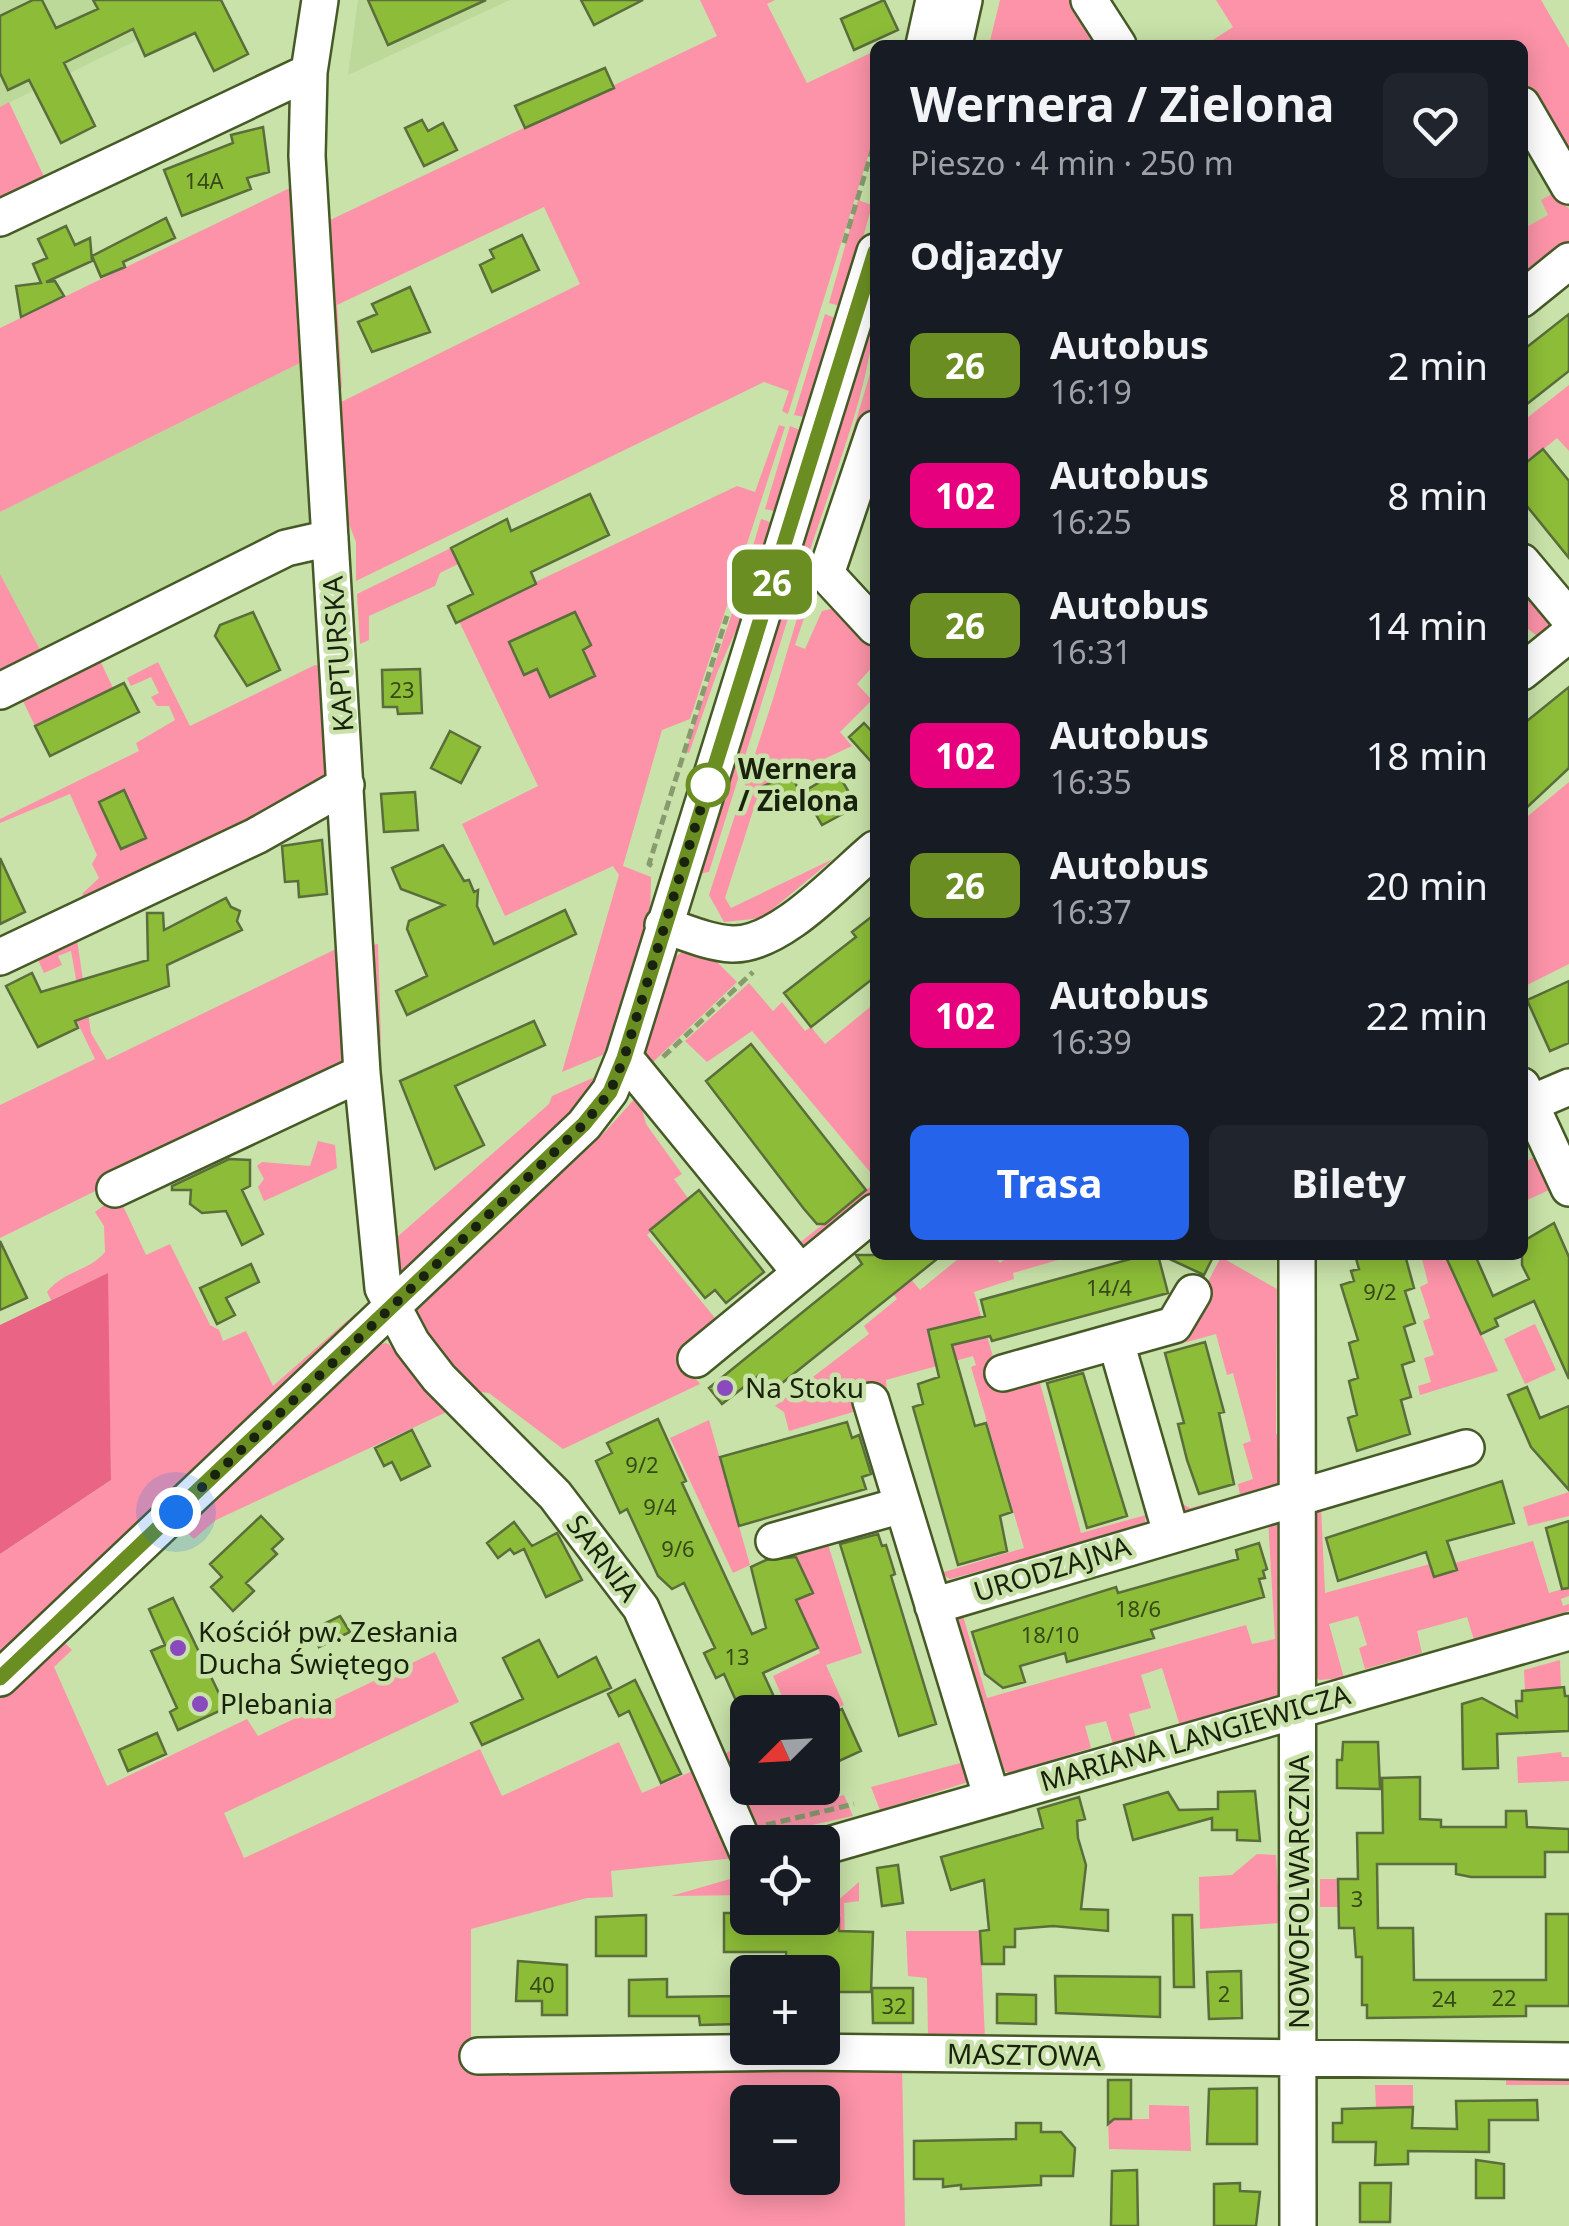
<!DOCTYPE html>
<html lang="pl">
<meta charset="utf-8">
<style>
:root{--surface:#171b24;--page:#20242c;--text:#f1f3f6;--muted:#9ea1a6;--accent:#2563eb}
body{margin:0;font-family:"Noto Sans",sans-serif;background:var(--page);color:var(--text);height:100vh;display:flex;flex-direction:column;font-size:38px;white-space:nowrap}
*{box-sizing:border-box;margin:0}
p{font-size:32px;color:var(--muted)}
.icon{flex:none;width:55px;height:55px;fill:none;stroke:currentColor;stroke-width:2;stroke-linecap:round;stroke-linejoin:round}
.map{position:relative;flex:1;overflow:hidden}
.drawer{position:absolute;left:870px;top:40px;width:658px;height:1220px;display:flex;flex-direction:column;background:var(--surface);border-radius:15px;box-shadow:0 5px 25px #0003}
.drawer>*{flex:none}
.badge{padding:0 20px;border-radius:15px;font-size:35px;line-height:65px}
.needle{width:65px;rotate:246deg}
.tools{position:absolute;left:730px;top:1695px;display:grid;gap:20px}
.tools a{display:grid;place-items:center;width:110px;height:110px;border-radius:15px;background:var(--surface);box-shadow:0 5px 25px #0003;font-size:50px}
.you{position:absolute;width:50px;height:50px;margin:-25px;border:8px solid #fff;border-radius:50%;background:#1a73e8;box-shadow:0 0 0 15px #1a73e833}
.map>.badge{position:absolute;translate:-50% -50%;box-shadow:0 0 0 5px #fff}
h2{padding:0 40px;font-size:38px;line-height:90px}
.round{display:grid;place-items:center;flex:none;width:105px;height:105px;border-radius:15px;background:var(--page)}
.overview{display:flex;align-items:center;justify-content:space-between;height:170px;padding:0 40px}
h1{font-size:48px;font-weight:700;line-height:75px}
.primary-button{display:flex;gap:20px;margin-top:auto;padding:20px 40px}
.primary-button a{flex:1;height:115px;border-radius:15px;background:var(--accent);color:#fff;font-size:40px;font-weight:700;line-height:115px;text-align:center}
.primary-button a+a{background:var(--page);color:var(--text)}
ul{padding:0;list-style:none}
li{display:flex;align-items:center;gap:30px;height:130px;padding:0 40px}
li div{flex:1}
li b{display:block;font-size:38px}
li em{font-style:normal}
li .badge{min-width:110px;font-weight:700;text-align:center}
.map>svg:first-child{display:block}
.built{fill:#bdd999}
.green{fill:#fc93a8;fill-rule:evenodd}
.forest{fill:#ea6485}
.building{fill:#8dbd38;stroke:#596e3a;stroke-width:2.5}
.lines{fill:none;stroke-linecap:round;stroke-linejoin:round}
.minor-casing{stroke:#455a26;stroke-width:40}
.path{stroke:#889b6f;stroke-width:5;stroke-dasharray:10 5;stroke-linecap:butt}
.minor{stroke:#fff;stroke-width:35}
.line-casing{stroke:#fff;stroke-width:22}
.line{stroke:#6b8e23;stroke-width:15}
.walk{stroke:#19220c;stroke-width:10;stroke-dasharray:0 18}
.stop-dot{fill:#fff;stroke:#6b8e23;stroke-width:5}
.poi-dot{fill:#8b49be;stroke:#c9e2a9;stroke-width:4}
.labels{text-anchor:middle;stroke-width:9;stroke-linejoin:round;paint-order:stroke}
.number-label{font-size:22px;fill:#364917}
.street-label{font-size:28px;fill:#19220c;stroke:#c9e2a9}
.stop-label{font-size:28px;font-weight:bold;fill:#19220c;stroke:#c9e2a9;text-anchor:start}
.poi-label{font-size:28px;fill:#19220c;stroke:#c9e2a9;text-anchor:start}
</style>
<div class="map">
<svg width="1569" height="2226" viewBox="0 0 1569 2226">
<rect width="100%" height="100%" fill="#c9e2a9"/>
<!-- built -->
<path class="built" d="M0,0H220L0,107Z
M358,0H510L348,75Z
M1523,94L1569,169V210L1523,250Z
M300,363L310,525L44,657L0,574V512Z"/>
<!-- green -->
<path class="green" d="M700,0H775L767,4L807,83L875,51V134L788,414L782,411L789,391L764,382L356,581V542L339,498L333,406L580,284L544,207L337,305L342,388L333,390L328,221L717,36Z
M1000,0H1078L1101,40L1092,45H989Z
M1216,0H1541L1569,48V177L1523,103L1522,45H1205L1233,27Z
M9,102L46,181L0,203V107Z
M298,184L307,354L300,363L0,512V328Z
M1554,193L1569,209V244L1523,278V229L1548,215L1541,200Z
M858,200L872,205L844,307L829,303Z
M875,302C875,379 829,488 806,563L799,561L820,495L813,493Z
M825,314L840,320L809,418L794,415Z
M875,357V401L868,427L795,645L805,649L822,611L843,606L875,642V664L857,684L872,700L840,732L852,746L760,789L725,898L731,908L833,859L762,918L724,922L709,895L773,699Z
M1569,385V451L1557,438L1523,466V421Z
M779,425L785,427L690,719L662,730L623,866L651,877L650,918L610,1052L562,1072L619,875L613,866L505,916L462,824L538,786L458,619L737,486L755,492Z
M790,426L805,432L778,512L765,509Z
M761,519L776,524L759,577L745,573Z
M451,548L458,564L440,573L435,586L369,616V640L360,644L357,594Z
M790,566L803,570L709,872L693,875Z
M0,574L44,657L0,679Z
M1522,579L1560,618L1546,643L1523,625Z
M742,584L754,590L717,673L689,753L685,752Z
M98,656L113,688L35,726L20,695Z
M158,662L190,726L315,665L326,668L335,776L311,795L80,903L83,893L99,878L92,864L97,855L70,794L0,823V819L139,751L136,743L175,720L169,706H157L151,697L159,693L151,677L131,686L127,678Z
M1569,782V964L1523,987V820Z
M76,933L91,1033L107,1060L338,948L347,1067L0,1238V1105L95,1059L72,1011L81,1007L71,951L58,956L62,965L44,973L35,953Z
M378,944L381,1042L374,1040L364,946Z
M687,950L714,959L737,982L651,1064L642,1047L672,958Z
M749,983L773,1011L782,1002L805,1031L811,1027L825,1044L875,1003V1178L752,1031L707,1062L685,1041Z
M597,1076L582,1105L409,1271L393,1269L388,1245L549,1104L552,1096Z
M638,1095L646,1124L682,1174L674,1179L688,1198L647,1235L719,1323L679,1357L700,1384L563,1449L489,1393L471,1391L424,1339L414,1313L604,1133Z
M318,1141L335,1145L337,1168L264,1201L258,1187L264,1179L257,1166L262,1162L310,1166Z
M1534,1157L1549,1190L1523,1202V1163Z
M875,1183V1194L812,1246L798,1244Z
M118,1195L146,1255L170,1244L210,1325L219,1330L223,1341L246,1331L273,1386L356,1313L359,1317L0,1657V1554L111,1480L107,1274L51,1300L47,1292C63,1271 90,1271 105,1252L104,1226L95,1212Z
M891,1255L920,1290L963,1255H993L1000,1263L1010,1255H1075L1013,1273L1014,1279L974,1292L994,1360L1100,1364L1040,1383L1081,1533L1146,1515L1144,1527L950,1579L941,1573L1024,1548L971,1367L976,1365L973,1356L886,1380L887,1391L861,1398L863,1409L789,1431L784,1412L775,1406L869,1334L864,1326L897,1299L871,1266Z
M1421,1255H1445L1498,1371L1420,1395L1418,1386L1431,1382L1424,1358L1434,1355L1423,1321L1430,1318L1420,1287L1428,1283Z
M1221,1257L1277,1289L1276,1434L1284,1436V1485L1181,1515L1177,1501L1190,1508L1240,1495L1238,1484L1253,1479L1243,1444L1251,1441L1233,1373L1227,1375L1216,1334L1139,1355L1146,1340L1182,1331Z
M1535,1324L1556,1370L1525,1384L1504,1339Z
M386,1343L400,1350L453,1409L216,1520L194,1539L182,1528L378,1345Z
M709,1420L750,1565L733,1573L670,1438Z
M1569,1492V1516L1528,1526L1523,1507Z
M1321,1506L1325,1593L1430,1564L1435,1577L1456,1570L1455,1563L1533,1541L1549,1593L1569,1587V1596L1561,1599L1563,1606L1569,1604V1611L1474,1640L1467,1617L1417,1631L1422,1653L1365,1669L1359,1648L1367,1645L1358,1616L1329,1624L1344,1678L1319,1680L1314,1673L1311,1508Z
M1283,1516L1284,1693L1279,1697L1180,1726L1162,1668L1141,1675L1151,1708L1129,1714L1136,1738L1113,1744L1106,1721L1085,1726L1091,1748L1009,1773L996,1768L954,1618L961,1609L987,1698L1246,1625L1252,1644L1275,1639L1268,1519Z
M826,1538L862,1653L826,1665L844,1705L823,1714L789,1712L773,1676L820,1653L796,1600L813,1593L792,1548Z
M61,1639L72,1650L54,1667L107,1786L247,1719L258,1736L435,1652L459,1702L224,1813L244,1858L480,1749L502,1796L619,1742L642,1793L702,1767L735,1858L611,1871L613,1897L587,1898L471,1929V2062H902L905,2226H0V1697ZM748,2102H822V2178H748Z
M1560,1660L1561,1687L1525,1691L1524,1670Z
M747,1743L748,1788H822L823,1780L831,1798L844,1795L853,1816L758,1837L720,1756Z
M1561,1752L1562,1757H1569V1781L1518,1783L1517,1757Z
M968,1761L974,1776L968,1782L880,1810L871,1787Z
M1257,1854L1276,1855L1280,1923L1200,1929L1199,1877L1232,1875Z
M744,1875L747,1895L671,1896Z
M1320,1879H1338L1339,1907H1320Z
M859,1882V1901L844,1903L845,1942L839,1953L836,1902Z
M906,1931H980L985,2038L928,2037L927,1978L908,1976Z
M1506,2073L1569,2074V2085H1506Z
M1375,2085H1413V2107H1376Z
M1149,2105L1189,2106L1191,2151L1109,2149L1108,2119H1149Z"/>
<!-- forest -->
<path class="forest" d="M108,1273L111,1480L0,1554V1325Z"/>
<!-- building -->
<path class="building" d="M33,0H42L56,28L98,9L93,0H221L248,54L214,71L195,33L145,56L133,29L64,63L95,126L61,143L29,80L8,90L0,73V16Z
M368,0H486L388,45Z
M581,0H643L594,25Z
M884,0L898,30L854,50L841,19Z
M605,68L614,88L525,128L515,106Z
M422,120L428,131L443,123L457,150L424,166L405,128Z
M263,127L269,172L247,178L251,189L182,216L164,170L233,143L231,135Z
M166,218L175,238L123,262L125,267L101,277L92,256Z
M66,226L75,245L90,238L92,261L46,282L55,281L64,296L21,317L16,286L41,283L33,264L47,258L38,239Z
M522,235L539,270L492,292L480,265L494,258L490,250Z
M410,287L430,332L372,352L358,322L377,314L372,304Z
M1569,314V371L1522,408V351Z
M1543,449L1569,481V558L1522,500V466Z
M590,494L609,535L531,572L536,584L456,623L448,606L473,594L451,548L507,519L511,531Z
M253,612L280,670L247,686L215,636L220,625Z
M575,612L591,645L583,650L595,676L550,697L537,669L524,675L509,642Z
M420,669L422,713L398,714L397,707H383L382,670Z
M124,683L139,712L50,756L35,726Z
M1569,687V768L1522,812V725Z
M864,723L875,735V766L849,737Z
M450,731L480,747L461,783L431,768Z
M837,772L857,806L822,825L803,792Z
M791,774L801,795L769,810L759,788Z
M124,790L146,838L121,849L99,802Z
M415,792L418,830L384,832L381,794Z
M322,840L327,894L299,897L298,881L285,882L282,846Z
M443,845L464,881L469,880L474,892L478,890L477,906L494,944L565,910L576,934L407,1015L396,991L427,976L407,929L409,921L444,905L401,889L392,868Z
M0,858L25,912L0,924Z
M226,898L231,907L240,911L237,921L242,930L167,965L169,986L75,1021L78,1028L38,1047L6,986L32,973L41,992L148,960L147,913H163L164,930Z
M875,914V977L811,1027L784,993L856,937L852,932Z
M1569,981V1043L1550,1051L1527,1000Z
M534,1021L545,1045L455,1086L484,1145L435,1169L400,1081Z
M751,1044L866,1190L825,1224H817L804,1209L706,1081Z
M229,1159L250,1160V1186L242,1190L263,1234L242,1245L226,1211L202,1213L190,1204L191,1190H172V1186Z
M699,1190L764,1272L726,1303L715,1290L705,1298L650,1230Z
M1554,1223L1569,1257V1379L1534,1301L1495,1319L1498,1326L1481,1334L1445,1255H1475L1493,1296L1529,1279L1522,1265V1242Z
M0,1241L27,1298L0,1310Z
M856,1255H942L771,1392L758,1376L722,1404L709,1388L862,1264Z
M1145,1255H1158L1168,1293L992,1341L990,1336L952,1345L975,1426L986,1423L1012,1512L1000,1516L1007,1551L958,1565L913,1407L923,1404L918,1384L939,1377L928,1330L985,1316L981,1300Z
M1161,1255H1214L1204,1275Z
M1355,1255H1405L1414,1288L1405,1291L1415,1323L1404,1327L1414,1361L1402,1365L1411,1397L1401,1400L1410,1434L1357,1451L1348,1418L1357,1415L1349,1381L1358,1378L1349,1343L1358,1340L1341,1285L1354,1281L1351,1271L1359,1269Z
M251,1264L259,1282L226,1298L235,1315L217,1324L200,1288Z
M1205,1342L1224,1412L1219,1413L1234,1484L1199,1494L1187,1460L1178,1424L1184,1423L1165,1353Z
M1083,1373L1127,1516L1087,1528L1047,1383Z
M1527,1387L1540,1418L1569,1406V1490L1531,1447L1508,1395Z
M658,1419L686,1481L682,1483L752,1634L766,1628L751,1567L766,1560L796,1557L813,1593L796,1600L818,1648L763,1673L781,1712H741L724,1674L716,1678L704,1653L715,1648L684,1583L672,1589L658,1576L627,1509L620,1513L596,1461L612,1453L607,1443Z
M847,1422L852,1438L859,1435L871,1474L862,1477L866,1489L739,1526L720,1457Z
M412,1430L430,1466L401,1480L392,1462L384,1466L375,1448Z
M1502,1481L1514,1523L1447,1541L1457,1570L1434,1577L1426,1552L1338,1581L1326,1538Z
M261,1516L283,1539L272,1549L277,1554L246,1583L254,1591L233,1611L211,1587L222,1577L210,1564Z
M1569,1521V1588L1562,1589L1546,1528Z
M514,1522L532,1546L557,1533L582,1580L546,1597L524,1549L514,1554L510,1549L498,1558L487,1543Z
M878,1534L882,1546L886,1545L895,1574L891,1576L936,1724L899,1736L840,1544Z
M1259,1543L1267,1569L1263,1571L1265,1578L1259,1579L1264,1597L1151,1630L1154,1638L1067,1662L1065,1653L1020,1666L1025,1682L1003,1688L985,1674L972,1632L1116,1587L1118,1593L1238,1559L1236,1550Z
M173,1598L226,1708L178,1730L170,1712L177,1708L151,1651L165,1645L149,1609Z
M340,1616L350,1632L319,1647L311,1630Z
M539,1640L558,1677L596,1657L611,1688L482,1745L471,1723L523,1699L503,1658Z
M635,1680L681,1774L661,1783L629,1711L619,1716L608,1694Z
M1564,1687L1565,1696H1569V1731L1497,1734L1498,1768L1463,1769L1462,1704L1482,1698L1517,1717L1516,1701H1522V1691Z
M842,1709L861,1751L828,1766L822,1753V1718Z
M157,1733L166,1754L128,1771L119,1750Z
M1343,1742H1378L1380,1789L1337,1788V1760H1342Z
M1420,1777V1819L1441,1820V1827H1506V1811H1526L1527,1827L1569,1829V1852H1545V1877H1471L1456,1874V1864H1377L1378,1928H1413L1414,1980H1546V1914H1569V2006H1526V2016L1367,2018V2005H1362V1957H1356L1354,1928H1339L1338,1879H1358L1357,1833H1383L1382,1778Z
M1255,1791L1260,1841L1237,1840V1830H1212V1818L1133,1840L1124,1805L1168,1792L1179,1810L1218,1809V1792Z
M1079,1797L1085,1819L1077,1821L1078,1838L1086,1865L1081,1909L1108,1910V1931L1053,1926L1015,1929V1947H1004V1964H982L980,1931L989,1930L984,1880L951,1890L941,1857L1043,1828L1038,1809Z
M898,1865L903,1903L882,1906L877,1868Z
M724,1913H748V1918H839V1931L873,1932L871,1992H822V1972H787L786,1952H724Z
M646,1915V1956H596V1917Z
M1173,1915H1192L1194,1987H1174Z
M518,1961L567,1965V2015H542V2001H516Z
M1241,1971L1242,2018L1209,2019L1207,1972Z
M1055,1976L1160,1977V2017L1056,2013Z
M667,1979V1997L740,1996V2024L700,2025L699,2016H629V1980Z
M872,1988H913V2023H873Z
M997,1994L1036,1995V2024L997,2023Z
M1108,2080H1131V2119H1114L1108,2124Z
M1257,2088V2144H1207L1209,2089Z
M1537,2100L1538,2120H1489V2152L1408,2151V2164L1375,2165L1376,2142H1333V2123H1342V2109L1413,2107L1412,2128L1457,2129L1456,2101Z
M1016,2123H1041V2132H1061L1075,2148L1073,2176H1041V2185L961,2189V2185L943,2187V2179H914V2141L1016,2139Z
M1476,2160L1504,2164V2198H1476Z
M1137,2170L1138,2226H1111L1112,2171Z
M1240,2183V2191L1260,2192L1256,2226H1214V2184Z
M1360,2183H1391L1390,2222H1360Z"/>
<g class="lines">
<!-- minor casing -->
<g class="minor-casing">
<path id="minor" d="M320,0L309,72L307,156L362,1073L383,1288L412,1343L439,1378L555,1495L641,1608L748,1853
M1089,0L1118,45
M924,45L934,0
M954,45L964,0
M1522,105L1569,186
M0,218L309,72
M1522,299L1569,261
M875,429L826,574L875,627
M1522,562L1569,618
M1522,672L1569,634
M0,691L286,548L330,538
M663,925C685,932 709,943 732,944C780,946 840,878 875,849
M0,957L256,836L346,785
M624,1057L800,1272
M1522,1086L1569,1188
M1522,1107L1569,1087
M115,1189L362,1073
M1297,1255L1298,2226
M1116,1342L1171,1533
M696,1359L875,1212
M1003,1373L1174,1325L1193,1293
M871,1401L991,1795
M774,1541L902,1505
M933,1606L1466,1448
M0,1678L584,1125L610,1091L624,1057L875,252
M822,1847L1569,1632
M478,2056L799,2052L1569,2061"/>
</g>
<!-- path -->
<path class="path" d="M844,243L875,141
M652,866L649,864L727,616
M663,1057L753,972
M766,1825L854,1804"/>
<!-- minor -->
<use href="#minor" class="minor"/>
</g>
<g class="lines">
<!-- line casing -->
<g class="line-casing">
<path id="line" d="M0,1678L584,1124L610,1092L624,1058L875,252"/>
</g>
<!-- line -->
<use href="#line" class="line"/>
<!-- walk -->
<path class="walk" d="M176,1512L584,1124L610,1092L624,1058L708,785"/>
</g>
<!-- markers -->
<circle class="stop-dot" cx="708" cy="785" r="20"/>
<g class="poi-dot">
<circle cx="725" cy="1388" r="10"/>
<circle cx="178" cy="1648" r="10"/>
<circle cx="200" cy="1704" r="10"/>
</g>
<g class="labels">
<!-- number labels -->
<g class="number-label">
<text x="204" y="189">14A</text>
<text x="402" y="698">23</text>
<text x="1109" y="1296">14/4</text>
<text x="1380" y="1300">9/2</text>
<text x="642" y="1473">9/2</text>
<text x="660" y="1515">9/4</text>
<text x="678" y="1557">9/6</text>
<text x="1138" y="1617">18/6</text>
<text x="1050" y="1643">18/10</text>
<text x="737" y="1665">13</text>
<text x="1357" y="1907">3</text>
<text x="542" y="1993">40</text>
<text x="1224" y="2002">2</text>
<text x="1504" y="2006">22</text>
<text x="1444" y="2007">24</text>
<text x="894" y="2014">32</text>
</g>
<!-- street labels -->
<g class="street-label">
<text transform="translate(338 654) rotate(-94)" y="10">KAPTURSKA</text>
<text transform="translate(603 1558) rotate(53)" y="10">SARNIA</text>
<text transform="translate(1052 1569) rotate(-17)" y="10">URODZAJNA</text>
<text transform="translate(1195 1738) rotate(-16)" y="10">MARIANA LANGIEWICZA</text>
<text transform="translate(1299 1892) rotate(-90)" y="10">NOWOFOLWARCZNA</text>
<text transform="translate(1024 2055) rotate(1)" y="10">MASZTOWA</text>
</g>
<!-- stop labels -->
<g class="stop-label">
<text x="738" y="779">Wernera<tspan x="738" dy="32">/ Zielona</tspan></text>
</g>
<!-- poi labels -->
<g class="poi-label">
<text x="745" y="1398">Na Stoku</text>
<text x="198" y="1642">Kościół pw. Zesłania<tspan x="198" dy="32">Ducha Świętego</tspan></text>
<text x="220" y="1714">Plebania</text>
</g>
</g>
</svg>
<div class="tools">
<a><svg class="needle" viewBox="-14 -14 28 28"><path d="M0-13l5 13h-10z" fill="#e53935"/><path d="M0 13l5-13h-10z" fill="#9ea1a6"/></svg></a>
<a><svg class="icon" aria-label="locate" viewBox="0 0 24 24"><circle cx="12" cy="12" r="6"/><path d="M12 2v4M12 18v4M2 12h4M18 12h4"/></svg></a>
<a>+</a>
<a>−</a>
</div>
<div class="you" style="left:176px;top:1512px"></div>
<b class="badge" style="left:772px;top:582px;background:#6b8e23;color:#fff">26</b>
<section class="drawer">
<div class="overview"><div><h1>Wernera / Zielona</h1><p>Pieszo · 4 min · 250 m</p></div><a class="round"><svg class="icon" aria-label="heart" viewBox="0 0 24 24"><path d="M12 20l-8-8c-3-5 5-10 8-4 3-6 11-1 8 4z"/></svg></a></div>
<h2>Odjazdy</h2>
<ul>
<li><span class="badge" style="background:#6b8e23;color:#fff">26</span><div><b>Autobus</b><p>16:19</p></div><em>2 min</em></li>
<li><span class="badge" style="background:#e6007e;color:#fff">102</span><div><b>Autobus</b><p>16:25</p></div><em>8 min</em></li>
<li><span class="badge" style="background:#6b8e23;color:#fff">26</span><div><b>Autobus</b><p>16:31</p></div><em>14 min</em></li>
<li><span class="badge" style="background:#e6007e;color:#fff">102</span><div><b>Autobus</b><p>16:35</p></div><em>18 min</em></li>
<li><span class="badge" style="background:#6b8e23;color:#fff">26</span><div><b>Autobus</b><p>16:37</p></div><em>20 min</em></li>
<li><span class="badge" style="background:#e6007e;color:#fff">102</span><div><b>Autobus</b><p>16:39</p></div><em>22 min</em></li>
</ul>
<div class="primary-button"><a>Trasa</a><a>Bilety</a></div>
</section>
</div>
